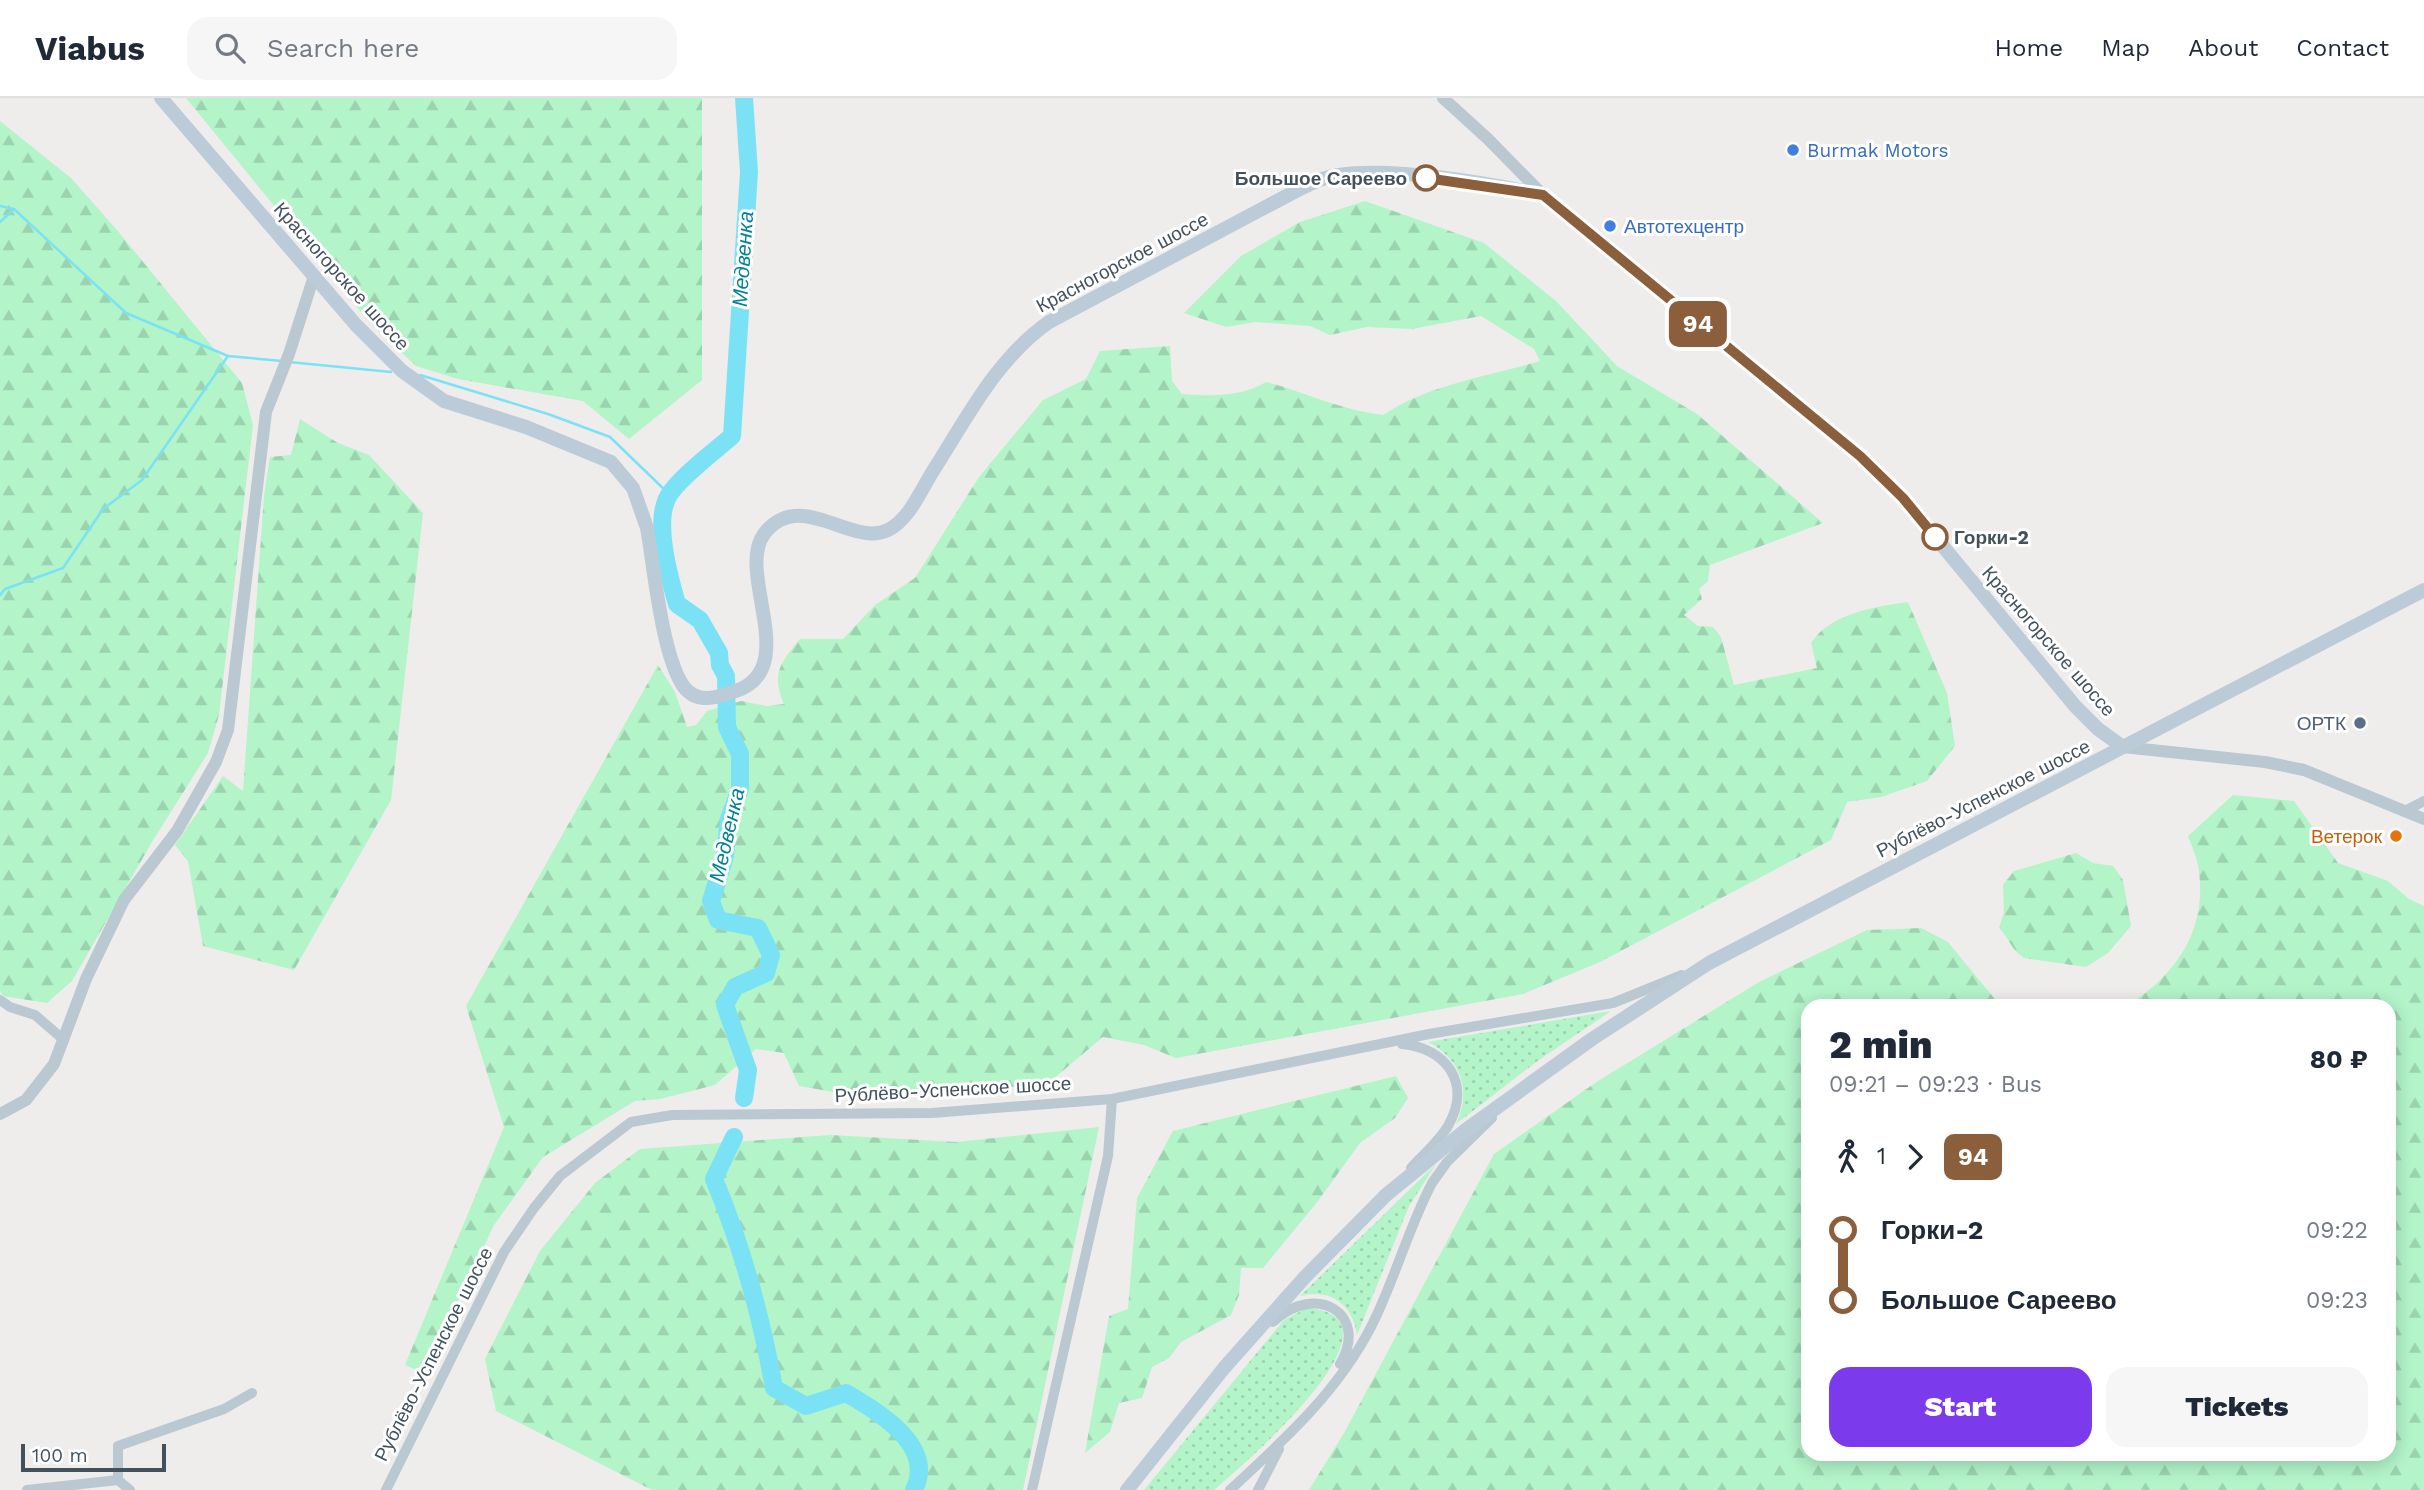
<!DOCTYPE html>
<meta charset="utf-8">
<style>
:root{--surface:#fff;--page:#f6f6f7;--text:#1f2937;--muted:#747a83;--line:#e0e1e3;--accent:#7c3aed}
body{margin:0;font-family:"Work Sans",sans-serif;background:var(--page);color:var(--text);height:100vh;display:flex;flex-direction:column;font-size:26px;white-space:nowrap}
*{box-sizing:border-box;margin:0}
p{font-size:23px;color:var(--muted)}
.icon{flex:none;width:38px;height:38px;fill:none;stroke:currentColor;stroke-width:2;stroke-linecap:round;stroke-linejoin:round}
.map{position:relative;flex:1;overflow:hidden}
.sheet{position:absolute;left:1801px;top:901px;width:595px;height:462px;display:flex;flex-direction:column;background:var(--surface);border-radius:21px;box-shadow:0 4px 18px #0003}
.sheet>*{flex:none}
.badge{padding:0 14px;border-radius:10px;font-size:24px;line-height:46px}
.scale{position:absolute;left:21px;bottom:18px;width:145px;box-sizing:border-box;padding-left:7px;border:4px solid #42515c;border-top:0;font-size:19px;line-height:24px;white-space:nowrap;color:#42515c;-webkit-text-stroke:5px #fff;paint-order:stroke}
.map>.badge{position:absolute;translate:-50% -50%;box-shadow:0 0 0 4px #fff}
.legs{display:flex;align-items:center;gap:10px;height:77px;padding:0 28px;font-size:23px}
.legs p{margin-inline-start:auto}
.overview{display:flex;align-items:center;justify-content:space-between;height:119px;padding:0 28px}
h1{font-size:38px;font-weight:800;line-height:52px}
.button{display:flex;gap:14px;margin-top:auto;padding:14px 28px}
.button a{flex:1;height:80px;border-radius:21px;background:var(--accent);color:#fff;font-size:28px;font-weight:800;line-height:80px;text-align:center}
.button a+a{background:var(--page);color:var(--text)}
ul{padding:0 28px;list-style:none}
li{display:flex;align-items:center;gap:24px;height:70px;font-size:26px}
li i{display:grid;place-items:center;width:10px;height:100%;margin:0 9px;background:currentColor}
li i::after{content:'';width:18px;height:18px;margin:-9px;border:5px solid;border-radius:50%;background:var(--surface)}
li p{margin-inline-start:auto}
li:first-child i{background:linear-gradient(#0000 50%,currentColor 0)}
li:last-child i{background:linear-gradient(currentColor 50%,#0000 0)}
header{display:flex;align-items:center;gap:42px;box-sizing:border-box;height:98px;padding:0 35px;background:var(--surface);border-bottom:2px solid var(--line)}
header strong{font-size:33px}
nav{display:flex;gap:38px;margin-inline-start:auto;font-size:24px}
.search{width:490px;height:63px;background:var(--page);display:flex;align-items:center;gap:18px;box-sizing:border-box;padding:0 24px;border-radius:21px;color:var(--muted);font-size:26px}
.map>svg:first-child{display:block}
.grass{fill:url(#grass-dots)}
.forest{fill:url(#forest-firs)}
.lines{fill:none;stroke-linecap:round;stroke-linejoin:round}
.stream{stroke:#7be2f6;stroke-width:2.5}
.river{stroke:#7be2f6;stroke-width:18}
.minor{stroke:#bac8d1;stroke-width:10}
.tertiary{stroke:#bac8d1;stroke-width:12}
.secondary{stroke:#bccbd8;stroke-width:14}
.line-1-casing{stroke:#fff;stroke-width:16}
.line-1{stroke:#8b5e3c;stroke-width:10}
.shop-dot{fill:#3f7fe0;stroke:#fff;stroke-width:2.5}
.stop-1-dot{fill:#fff;stroke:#8b5e3c;stroke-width:3.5}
.service-dot{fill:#5c6f8a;stroke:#fff;stroke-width:2.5}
.food-dot{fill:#e8710a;stroke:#fff;stroke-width:2.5}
.labels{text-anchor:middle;stroke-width:6;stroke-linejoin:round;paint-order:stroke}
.shop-label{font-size:19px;fill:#366cbe;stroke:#fff;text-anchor:start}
.stop-label{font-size:19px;font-weight:bold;fill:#42515c;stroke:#fff;text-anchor:end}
.street-label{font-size:19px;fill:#42515c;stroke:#fff}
.service-label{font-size:19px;fill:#4e5e75;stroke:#fff;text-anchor:end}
.food-label{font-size:19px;fill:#c56008;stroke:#fff;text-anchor:end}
.water-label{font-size:21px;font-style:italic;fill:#038099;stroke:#fff}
</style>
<header>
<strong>Viabus</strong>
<div class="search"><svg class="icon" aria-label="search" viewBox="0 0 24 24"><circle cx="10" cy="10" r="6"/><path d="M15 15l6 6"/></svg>Search here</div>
<nav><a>Home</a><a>Map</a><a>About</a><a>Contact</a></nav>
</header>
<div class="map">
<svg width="2424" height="1392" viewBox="0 0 2424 1392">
<defs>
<pattern id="grass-dots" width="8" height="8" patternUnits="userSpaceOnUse" patternTransform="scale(1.75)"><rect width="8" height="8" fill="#b3f4c9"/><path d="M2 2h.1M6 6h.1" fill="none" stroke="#9bd3af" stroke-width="1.8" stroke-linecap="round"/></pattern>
<pattern id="forest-firs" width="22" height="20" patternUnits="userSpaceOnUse" patternTransform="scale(1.75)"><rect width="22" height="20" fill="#b3f4c9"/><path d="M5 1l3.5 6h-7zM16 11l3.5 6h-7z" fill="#9bd3af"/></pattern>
</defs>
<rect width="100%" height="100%" fill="#efecec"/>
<!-- grass -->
<path class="grass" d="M1611,913L1536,964L1456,1026C1472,992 1461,961 1428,944Z
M1436,1066L1409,1108L1357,1237C1353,1206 1330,1190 1300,1198Z
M1307,1210C1418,1219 1239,1370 1214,1392H1144L1284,1222Z"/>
<!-- forest -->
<path class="forest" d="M186,0H702V282L629,341L583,303L458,281L416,268L370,225Z
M0,23L71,80L117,132L242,285L253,327L219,617L208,655L152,744L72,883L47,905L3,898L0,893Z
M1365,103L1484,145L1556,203L1617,268L1697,316L1823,425L1710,467L1708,483L1699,491L1702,501L1684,517L1698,528L1713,529L1721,539L1734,587L1817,570L1811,545C1831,515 1874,509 1908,504L1947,595L1955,648L1927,683L1881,699L1847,704L1831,742L1600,864L1523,896L1176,960L1144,947L1103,939L1046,987L856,998L799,988L784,955L756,951L715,987L660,1001L635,1003L543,1059L494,1127L424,1276L405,1267L504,1029L466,908L658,567L675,594L687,629L696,627L707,613L741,603L767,608L784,606C771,575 780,566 800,541H843L875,507L915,480L979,379L1043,302L1086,281L1100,253L1170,248L1172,283L1182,296C1209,298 1242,299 1266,284C1307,295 1340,312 1383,317C1430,286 1486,279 1540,263L1534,251L1481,218L1412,231L1367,229L1330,237L1310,228L1255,224L1226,229L1184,215L1241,158L1300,124Z
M300,321L338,345L369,357L423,415L391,702L294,872L203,848L188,763L175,747L223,678L243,693L264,397L270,359L291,357Z
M2233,697L2294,703L2338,765L2388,783L2409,801L2424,808V1392H1309L1344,1335L1494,1056L1595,985L1759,884L1867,832L1921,830L1948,844L1998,905L2005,908H1808V1356H2389V908H2127C2175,878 2207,833 2199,774C2198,762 2192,749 2188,738Z
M2076,755L2093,765L2113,768L2123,782L2131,828L2108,855L2086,869L2024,860C2012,853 2009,840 1999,830L2004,814L2003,787L2014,773Z
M1396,978L1408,1000L1395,1020L1360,1045L1318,1103L1263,1170H1241L1239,1197L1231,1217L1181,1244L1169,1260L1152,1269L1142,1300L1119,1305L1110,1334L1085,1355L1109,1218L1128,1211L1137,1100L1173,1033Z
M1099,1029L1023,1392H652L496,1313L485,1261L540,1153L595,1085L640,1051L830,1037L957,1044Z"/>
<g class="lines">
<!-- stream -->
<path class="stream" d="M0,108L14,111L126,215L228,258L282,263
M0,124L13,112
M289,264L391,274
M420,277L548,316L610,339L669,396
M0,497L5,491L63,470L103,411L142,382L228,258"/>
<!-- river -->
<path class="river" d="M744,1000L748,972L725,907L735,889L766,875L771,857L758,830L718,822L711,803L725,758L729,721L740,691V656L727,629L726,578L720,567L719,555L700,522L677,506C669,478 653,422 669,397C679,380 716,352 732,338L749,74L744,0
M734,1039L714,1081C743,1151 761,1216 774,1290L806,1308L846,1295C879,1314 936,1348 914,1392"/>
<!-- minor -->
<path class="minor" d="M2405,713L2424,703
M0,902L10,909L35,917L64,942
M1402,946C1447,950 1472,986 1448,1028C1439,1043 1423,1057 1411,1070
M1273,1224C1316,1183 1370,1216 1340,1266
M118,1382V1348L224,1311L252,1295
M27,1392L118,1382L130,1392
M386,1392L504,1154L534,1110L560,1078L631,1024L672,1017L932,1015L1112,1001L1429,936L1613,905L1682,877
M1032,1392L1108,1058L1112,1001
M1230,1392C1283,1343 1338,1294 1372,1227C1395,1181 1408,1131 1432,1085L1447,1064L1492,1020
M1258,1392L1279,1351"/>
<!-- tertiary -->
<path class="tertiary" d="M1443,0L1488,41L1543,97
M2123,649L2265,664L2304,672L2424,721
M0,1016L26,1002L54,966L86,881L124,802L177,733L216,664L228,632L266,314L289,256L314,178"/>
<!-- secondary -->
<path class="secondary" d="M161,0L356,227L402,273L444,303L526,329L611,364L633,390L647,430C654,469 662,559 684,589C690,597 698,600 707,600C716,600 725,596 733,594C804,573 735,475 764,436C800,389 852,450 888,432C909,422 921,392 933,373C967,320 996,261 1049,224L1294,94C1308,87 1323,79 1339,77C1393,69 1489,85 1543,97L1860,358L1903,400L2075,608L2098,631L2123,649
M1127,1392L1224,1270L1305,1179L1386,1097L1467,1031L1592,941L1709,865L2424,492"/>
</g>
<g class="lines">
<!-- line-1 casing -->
<g class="line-1-casing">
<path id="line-1" d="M1426,80L1543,97L1860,358L1903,400L1935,439"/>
</g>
<!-- line-1 -->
<use href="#line-1" class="line-1"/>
</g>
<!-- markers -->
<g class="shop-dot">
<circle cx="1793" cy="52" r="7"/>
<circle cx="1610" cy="128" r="7"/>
</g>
<g class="stop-1-dot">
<circle cx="1426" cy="80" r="12"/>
<circle cx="1935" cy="439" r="12"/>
</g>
<circle class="service-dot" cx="2360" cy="625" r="7"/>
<circle class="food-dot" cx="2396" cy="738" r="7"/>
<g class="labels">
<!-- shop labels -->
<g class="shop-label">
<text x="1807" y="59">Burmak Motors</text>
<text x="1624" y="135">Автотехцентр</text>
</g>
<!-- stop labels -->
<g class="stop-label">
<text x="1407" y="87">Большое Сареево</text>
<text x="1954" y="446" text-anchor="start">Горки-2</text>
</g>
<!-- street labels -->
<g class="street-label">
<text transform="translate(1122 164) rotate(-28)" y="7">Красногорское шоссе</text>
<text transform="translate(342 178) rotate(48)" y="7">Красногорское шоссе</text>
<text transform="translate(2049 543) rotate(49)" y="7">Красногорское шоссе</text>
<text transform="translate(1983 700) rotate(-27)" y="7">Рублёво-Успенское шоссе</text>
<text transform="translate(953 991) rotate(-3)" y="7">Рублёво-Успенское шоссе</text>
<text transform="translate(433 1256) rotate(-63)" y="7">Рублёво-Успенское шоссе</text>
</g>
<!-- service labels -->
<g class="service-label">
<text x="2346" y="632">ОРТК</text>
</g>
<!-- food labels -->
<g class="food-label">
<text x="2382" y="745">Ветерок</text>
</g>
<!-- water labels -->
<g class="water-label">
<text transform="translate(743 161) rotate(-86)" y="7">Медвенка</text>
<text transform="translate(727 737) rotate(-77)" y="7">Медвенка</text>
</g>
</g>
</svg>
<div class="scale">100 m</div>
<b class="badge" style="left:1698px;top:226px;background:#8b5e3c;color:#fff">94</b>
<section class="sheet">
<div class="overview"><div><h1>2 min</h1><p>09:21 – 09:23 · Bus</p></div><b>80 ₽</b></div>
<div class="legs"><svg class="icon" aria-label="walk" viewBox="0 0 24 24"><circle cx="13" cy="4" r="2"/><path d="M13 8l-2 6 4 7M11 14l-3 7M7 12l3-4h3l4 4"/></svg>1<svg class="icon" aria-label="forward" viewBox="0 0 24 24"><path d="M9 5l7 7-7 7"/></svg><b class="badge" style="background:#8b5e3c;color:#fff">94</b></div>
<ul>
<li><i style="color:#8b5e3c"></i><b>Горки-2</b><p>09:22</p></li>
<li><i style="color:#8b5e3c"></i><b>Большое Сареево</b><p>09:23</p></li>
</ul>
<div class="button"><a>Start</a><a>Tickets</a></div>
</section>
</div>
